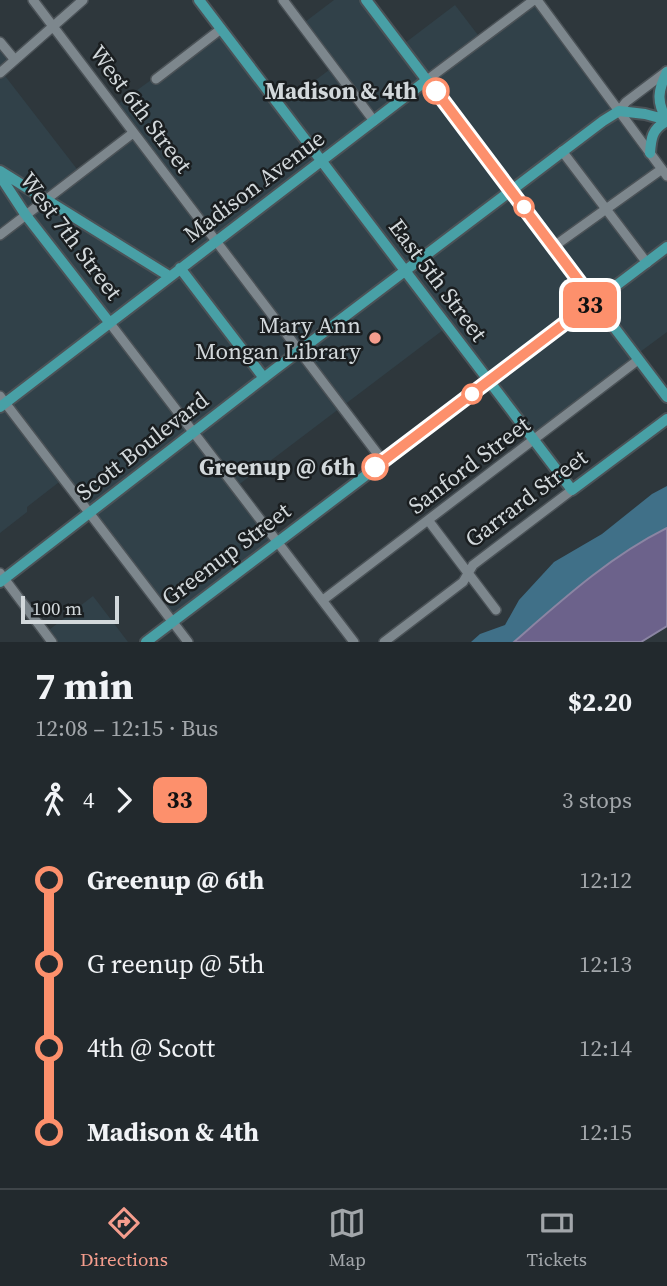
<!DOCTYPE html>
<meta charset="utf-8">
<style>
:root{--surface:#22292d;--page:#2e3539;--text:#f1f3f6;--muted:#a2a6aa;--line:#3f4549;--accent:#f59d8d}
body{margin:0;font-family:"Source Serif 4",serif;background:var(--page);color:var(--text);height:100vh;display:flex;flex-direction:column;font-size:26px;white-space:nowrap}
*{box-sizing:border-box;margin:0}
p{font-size:23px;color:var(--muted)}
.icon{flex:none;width:38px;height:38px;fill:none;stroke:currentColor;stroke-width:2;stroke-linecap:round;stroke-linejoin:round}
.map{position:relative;height:642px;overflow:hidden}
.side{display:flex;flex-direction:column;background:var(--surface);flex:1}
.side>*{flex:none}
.badge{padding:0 14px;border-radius:10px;font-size:24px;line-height:46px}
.scale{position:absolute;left:21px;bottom:18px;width:98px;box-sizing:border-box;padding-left:7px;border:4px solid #d2d8db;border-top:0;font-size:19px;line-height:24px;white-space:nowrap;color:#d2d8db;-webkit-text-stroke:5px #1a1e20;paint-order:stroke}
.map>.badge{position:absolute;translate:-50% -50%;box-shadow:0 0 0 4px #fff}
.legs{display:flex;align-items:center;gap:10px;height:77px;padding:0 35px;font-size:23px}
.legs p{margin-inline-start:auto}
.summary{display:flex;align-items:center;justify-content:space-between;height:119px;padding:0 35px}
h1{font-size:38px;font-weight:700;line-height:52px}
ul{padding:0 35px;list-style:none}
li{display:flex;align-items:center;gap:24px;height:84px;font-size:26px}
li i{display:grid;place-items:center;width:10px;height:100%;margin:0 9px;background:currentColor}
li i::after{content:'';width:18px;height:18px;margin:-9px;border:5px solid;border-radius:50%;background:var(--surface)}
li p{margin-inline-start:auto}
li:first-child i{background:linear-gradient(#0000 50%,currentColor 0)}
li:last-child i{background:linear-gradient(currentColor 50%,#0000 0)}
.tab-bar{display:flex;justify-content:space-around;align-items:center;height:98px;border-top:2px solid var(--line);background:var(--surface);font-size:19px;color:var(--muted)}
.tab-bar a{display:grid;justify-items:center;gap:4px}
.tab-bar .current{color:var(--accent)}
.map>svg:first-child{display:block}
.built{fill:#314149}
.forest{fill:#407088}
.water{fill:#6c628b;stroke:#8b85a3;stroke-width:2}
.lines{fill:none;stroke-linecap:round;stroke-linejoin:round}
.minor-casing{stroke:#4b5257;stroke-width:12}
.major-casing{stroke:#4b5257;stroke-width:14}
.minor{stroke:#7d878d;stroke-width:9}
.major{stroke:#48a0a6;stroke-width:10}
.line-1-casing{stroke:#fff;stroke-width:16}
.line-1{stroke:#fd906c;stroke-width:10}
.stop-1-dot{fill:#fff;stroke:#fd906c;stroke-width:3.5}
.poi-dot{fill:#f59d8d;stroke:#1a1e20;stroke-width:2.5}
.labels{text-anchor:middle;stroke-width:5;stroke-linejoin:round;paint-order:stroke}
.stop-label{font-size:23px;font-weight:bold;fill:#d2d8db;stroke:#1a1e20;text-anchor:end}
.street-label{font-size:23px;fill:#d2d8db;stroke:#1a1e20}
.poi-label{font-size:23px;fill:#d2d8db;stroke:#1a1e20;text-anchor:end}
</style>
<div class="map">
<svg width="667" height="642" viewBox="0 0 667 642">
<rect width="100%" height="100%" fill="#2e373c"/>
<!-- built -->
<path class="built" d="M334,0H366L401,46L455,5L481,39L534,0L667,176V332L640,352L638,360L533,440L447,327L237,486L279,541L172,622L63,479L27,507V512L0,533V43L15,60L2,72L80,173L133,133L114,107L221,29L280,107L333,67L301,25Z
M93,596L128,642H52L45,633Z"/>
<!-- forest -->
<path class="forest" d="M667,486V528C609,557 562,600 514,642H471L480,634L505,625L519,600L554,562L602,534L652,494Z"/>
<!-- water -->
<path class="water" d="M667,528V626L641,642H514C562,600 609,557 667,528Z"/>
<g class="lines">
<!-- minor casing -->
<g class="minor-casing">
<path id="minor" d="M33,0L383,461
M283,0L374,121
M537,0L667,176
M0,42L15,60
M0,73L83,0
M156,79L221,29
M427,80L534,0
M619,111L626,102L667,71
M562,151L647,263
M0,235L133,133
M553,247L662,169
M109,322L354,642
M0,396L188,642
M428,520L496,610
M0,573L52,642
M323,600L638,360
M384,642L463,582L473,565L572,490"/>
</g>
<!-- major casing -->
<g class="major-casing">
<path id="major" d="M199,0L572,490L667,419
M366,0L667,397
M667,72C658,90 656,102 667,120
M650,153C651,138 652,129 667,121
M0,171L169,276
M0,176L25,214L109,322
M180,268L264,378
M0,407L427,80
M0,582L274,370L603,121L619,111L645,114L667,120
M146,642L667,247"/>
</g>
<!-- minor -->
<use href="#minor" class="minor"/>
<!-- major -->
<use href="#major" class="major"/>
</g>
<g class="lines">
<!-- line-1 casing -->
<g class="line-1-casing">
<path id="line-1" d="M375,467L594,301L436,91"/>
</g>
<!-- line-1 -->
<use href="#line-1" class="line-1"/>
</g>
<!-- markers -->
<g class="stop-1-dot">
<circle cx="436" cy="91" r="12"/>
<circle cx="524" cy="207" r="9"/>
<circle cx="472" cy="394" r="9"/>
<circle cx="375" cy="467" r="12"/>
</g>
<circle class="poi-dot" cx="375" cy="338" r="7"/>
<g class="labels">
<!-- stop labels -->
<g class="stop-label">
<text x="417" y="99">Madison &amp; 4th</text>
<text x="356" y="475">Greenup @ 6th</text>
</g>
<!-- street labels -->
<g class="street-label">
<text transform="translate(141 109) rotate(53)" y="8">West 6th Street</text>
<text transform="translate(254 186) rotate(-37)" y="8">Madison Avenue</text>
<text transform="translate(71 236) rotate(53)" y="8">West 7th Street</text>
<text transform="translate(438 280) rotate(53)" y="8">East 5th Street</text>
<text transform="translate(142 446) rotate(-38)" y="8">Scott Boulevard</text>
<text transform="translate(469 465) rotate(-37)" y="8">Sanford Street</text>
<text transform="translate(526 498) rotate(-37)" y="8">Garrard Street</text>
<text transform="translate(226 554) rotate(-37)" y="8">Greenup Street</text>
</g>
<!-- poi labels -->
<g class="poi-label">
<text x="361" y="333">Mary Ann<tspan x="361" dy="26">Mongan Library</tspan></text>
</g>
</g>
</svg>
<div class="scale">100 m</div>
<b class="badge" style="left:590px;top:305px;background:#fd906c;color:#111">33</b>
</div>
<section class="side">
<div class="summary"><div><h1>7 min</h1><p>12:08 – 12:15 · Bus</p></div><b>$2.20</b></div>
<div class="legs"><svg class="icon" aria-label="walk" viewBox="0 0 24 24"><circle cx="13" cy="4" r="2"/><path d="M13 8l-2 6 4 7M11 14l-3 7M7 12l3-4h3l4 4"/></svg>4<svg class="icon" aria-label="forward" viewBox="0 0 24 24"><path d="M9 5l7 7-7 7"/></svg><b class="badge" style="background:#fd906c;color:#111">33</b><p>3 stops</p></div>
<ul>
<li><i style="color:#fd906c"></i><b>Greenup @ 6th</b><p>12:12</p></li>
<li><i style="color:#fd906c"></i><span>G reenup @ 5th</span><p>12:13</p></li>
<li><i style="color:#fd906c"></i><span>4th @ Scott</span><p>12:14</p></li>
<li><i style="color:#fd906c"></i><b>Madison &amp; 4th</b><p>12:15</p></li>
</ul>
</section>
<nav class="tab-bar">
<a class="current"><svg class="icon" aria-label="directions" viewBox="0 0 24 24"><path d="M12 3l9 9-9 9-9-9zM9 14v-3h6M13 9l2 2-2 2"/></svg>Directions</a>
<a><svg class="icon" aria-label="map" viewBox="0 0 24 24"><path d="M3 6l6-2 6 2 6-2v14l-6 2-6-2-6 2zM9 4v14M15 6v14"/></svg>Map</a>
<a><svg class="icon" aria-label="tickets" viewBox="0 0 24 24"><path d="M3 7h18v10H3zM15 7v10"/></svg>Tickets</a>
</nav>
